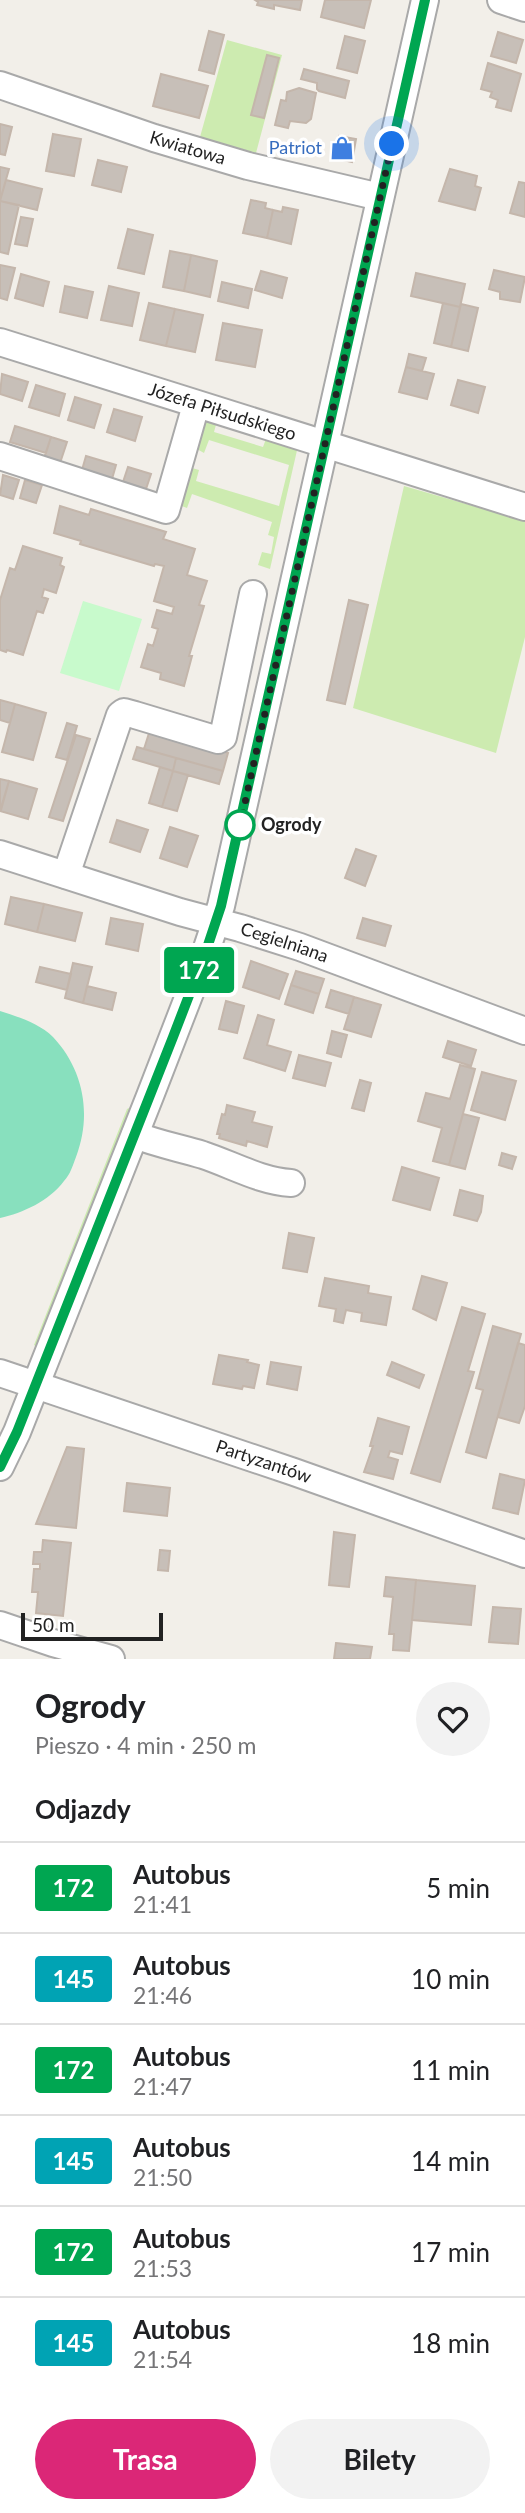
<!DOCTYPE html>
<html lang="pl">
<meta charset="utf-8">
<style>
:root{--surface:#fff;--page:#f2f2f2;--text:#202124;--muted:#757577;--line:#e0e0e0;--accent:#db2777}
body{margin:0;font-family:Lato,sans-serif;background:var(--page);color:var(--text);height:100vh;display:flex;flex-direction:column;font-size:26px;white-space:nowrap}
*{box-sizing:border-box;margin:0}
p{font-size:23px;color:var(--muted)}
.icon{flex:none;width:38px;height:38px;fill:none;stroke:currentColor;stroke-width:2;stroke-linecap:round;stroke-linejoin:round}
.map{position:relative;height:1659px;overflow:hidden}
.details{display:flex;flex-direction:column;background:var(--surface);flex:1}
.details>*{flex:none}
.badge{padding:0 14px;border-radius:5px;font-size:24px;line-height:46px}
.scale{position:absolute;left:21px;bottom:18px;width:142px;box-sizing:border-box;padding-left:7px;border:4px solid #222;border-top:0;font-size:19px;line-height:24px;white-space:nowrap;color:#222;-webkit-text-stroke:5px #fff;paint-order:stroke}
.you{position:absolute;width:35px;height:35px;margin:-18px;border:5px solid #fff;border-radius:50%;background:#1a73e8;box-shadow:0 0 0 10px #1a73e833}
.map>.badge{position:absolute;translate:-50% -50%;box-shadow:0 0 0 4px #fff}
h2{padding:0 35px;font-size:26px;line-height:63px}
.round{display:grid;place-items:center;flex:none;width:74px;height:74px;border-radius:37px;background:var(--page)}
.head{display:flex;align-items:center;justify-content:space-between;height:119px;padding:0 35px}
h1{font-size:33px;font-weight:700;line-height:52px}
.primary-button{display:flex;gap:14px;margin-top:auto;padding:14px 35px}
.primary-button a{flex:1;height:80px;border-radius:42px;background:var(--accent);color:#fff;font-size:28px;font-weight:700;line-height:80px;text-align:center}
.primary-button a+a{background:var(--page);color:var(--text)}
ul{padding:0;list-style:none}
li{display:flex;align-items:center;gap:21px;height:91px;padding:0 35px;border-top:2px solid var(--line)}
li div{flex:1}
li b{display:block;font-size:26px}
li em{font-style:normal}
li .badge{min-width:77px;font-weight:700;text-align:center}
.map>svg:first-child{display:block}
.grass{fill:#cdebb0}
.park{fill:#c8facc}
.pitch{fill:#88e0be}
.building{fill:#c7bfb8;stroke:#c4b6ab;stroke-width:2}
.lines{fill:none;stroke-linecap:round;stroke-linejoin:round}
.minor-casing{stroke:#a9a9a9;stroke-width:30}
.minor{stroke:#fff;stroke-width:26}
.line-casing{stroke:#fff;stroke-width:16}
.line{stroke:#00a651;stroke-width:10}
.walk{stroke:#222;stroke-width:7;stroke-dasharray:0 12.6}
.stop-dot{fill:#fff;stroke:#00a651;stroke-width:3.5}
.labels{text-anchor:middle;stroke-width:7;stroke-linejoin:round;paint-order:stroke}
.street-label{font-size:18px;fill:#222;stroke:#fff}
.shop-label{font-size:18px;fill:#366cbe;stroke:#fff;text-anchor:end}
.stop-label{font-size:18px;font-weight:bold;fill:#222;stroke:#fff;text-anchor:start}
</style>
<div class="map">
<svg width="525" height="1659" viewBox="0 0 525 1659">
<rect width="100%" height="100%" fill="#f2efe9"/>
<!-- grass -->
<path class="grass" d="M227,40L282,55L256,153L200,137Z
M207,421H217L214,432L263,447L267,436L298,446L270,569L258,565L262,552L271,554L274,537L268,535L272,522L192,494L187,508L179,505L185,472L192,468L199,470L196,481L279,506L289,465L209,440L204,453L197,449L199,431Z
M404,486L525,521V637L496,753L353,708Z
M131,1107L134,1109L38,1348L34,1345L127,1109Z"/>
<!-- park -->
<path class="park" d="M83,601L142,619L119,691L60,673Z"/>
<!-- pitch -->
<path class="pitch" d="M0,1011C18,1017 39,1023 53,1037C84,1070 92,1115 76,1157C73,1165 70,1175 64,1181C49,1201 23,1213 0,1218Z"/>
<!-- building -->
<path class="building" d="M255,0H302L300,10L274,5V9L257,5L258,2Z
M325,0H371L364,28L321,17Z
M209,31L224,35L214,74L199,70Z
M498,32L523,40L516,63L491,56Z
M345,36L365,41L357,73L337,68Z
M267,55L279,58L264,118L251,115Z
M488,63L521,74L511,111L496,107L498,100L490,97L492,92L481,89Z
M304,69L349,81L345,98L319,91L317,89V83L301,79Z
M161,74L208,86L199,118L153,106Z
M299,88L316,93L311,119L306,123L290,121L288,128L275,125L281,100L286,101L287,92Z
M0,124L12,127L5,155L0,154Z
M53,134L81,139L74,176L46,171Z
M339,136L356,139L352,162L334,158Z
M98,160L127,167L121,192L92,185Z
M0,167L9,169L1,197H0Z
M450,169L477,176L475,186L481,188L475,210L439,201Z
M6,180L42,189L37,210L0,201Z
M519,182L525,183V217L510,213Z
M251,200L266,203L265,208L273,210L267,238L243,233Z
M0,201L19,205L8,254L0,252Z
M283,207L298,210L291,244L267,238L273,210L282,212Z
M21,217L33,219L27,246L15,244Z
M128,229L153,235L144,274L118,268Z
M170,251L191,255L184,291L163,287Z
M191,255L217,261L210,297L184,291Z
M0,265L15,268L7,300L0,298Z
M494,270L525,277L520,302L500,299V292L489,289Z
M261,271L287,278L282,298L255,290Z
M416,273L465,284L460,307L411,296Z
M21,274L49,282L43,306L15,298Z
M222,282L252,289L248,308L218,301Z
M65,286L93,292L87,318L60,312Z
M109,286L139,293L132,326L101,320Z
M149,303L175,309L166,346L140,340Z
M443,303L460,307L451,347L434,343Z
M461,304L478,308L468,351L451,347Z
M175,309L203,315L195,352L166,346Z
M223,323L262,330L255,367L216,360Z
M409,354L426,358L422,371L406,367Z
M406,367L434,374L427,399L399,392Z
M2,374L28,382L22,401L0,394Z
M458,380L485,387L478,413L451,405Z
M36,385L65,394L59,416L29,407Z
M75,397L101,405L94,428L68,420Z
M114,409L142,417L135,441L107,432Z
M15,426L51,437L46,453L10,442Z
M51,437L67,442L60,463L44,458Z
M86,456L116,465L112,479L82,470Z
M128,467L151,474L146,489L123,482Z
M3,475L19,480L13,499L0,495Z
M25,480L42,485L36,503L20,498Z
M60,506L89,515L91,509L166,532L163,539L195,549L187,575L207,581L199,605L204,606L189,656H192L184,686L160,679L161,673L141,667L148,644L153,646L158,629L152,627L157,610L172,614L174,607L154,601L164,566L155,564L154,566L80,544L81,541L54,533Z
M23,546L62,558L60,565L64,567L56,593L44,589L42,597L48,599L43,613L37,611L23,655L7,650L6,652L0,650V600L10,568L15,570Z
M349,600L368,605L345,704L327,700Z
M0,700L15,704L10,723L0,720Z
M15,704L46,713L33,760L2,752Z
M67,723L77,726L67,760L56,757Z
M150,730L228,753L223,771L144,749Z
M76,735L90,739L63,821L49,817Z
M137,747L176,758L173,771L133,759Z
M176,758L223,771L219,784L173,771Z
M160,767L173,771L162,807L149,803Z
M173,771L188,775L177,811L162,807Z
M0,779L9,781L1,810H0Z
M9,781L37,789L28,819L0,811Z
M117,820L148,830L140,852L110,842Z
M170,827L198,836L187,867L160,858Z
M356,849L376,856L365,886L345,878Z
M11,897L44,904L37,932L5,924Z
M44,904L82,913L75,941L37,932Z
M111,918L143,924L138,951L106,944Z
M363,918L391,926L385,946L357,938Z
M251,961L288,974L279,999L243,987Z
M73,963L92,967L83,1003L65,998Z
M40,967L71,974L67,990L36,982Z
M296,971L324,979L319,994L291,985Z
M291,985L319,994L313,1013L285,1004Z
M87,986L116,993L112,1010L83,1003Z
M331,990L354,997L349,1014L326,1007Z
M354,997L381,1005L371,1037L344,1029Z
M226,1001L244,1006L237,1033L219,1029Z
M258,1015L274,1020L267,1045L291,1052L285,1071L244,1058Z
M332,1031L347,1035L341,1057L327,1053Z
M448,1041L476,1050L471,1066L443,1057Z
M299,1055L331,1063L325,1086L293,1078Z
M460,1065L475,1069L449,1165L433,1161L442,1128L418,1121L426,1093L450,1099Z
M482,1072L516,1081L505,1120L471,1110Z
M360,1080L371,1083L364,1111L352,1108Z
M227,1105L255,1112L252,1122L272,1127L267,1147L247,1141L246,1146L219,1138L220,1134H217L222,1114L225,1115Z
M463,1114L479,1118L465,1169L449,1165Z
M502,1153L516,1157L512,1169L499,1165Z
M402,1167L439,1178L430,1210L393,1200Z
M460,1190L483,1196L481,1212L477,1221L454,1215Z
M289,1233L314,1238L307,1272L283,1268Z
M422,1276L447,1283L436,1320L413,1309Z
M325,1278L369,1286L368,1293L391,1297L386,1325L361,1321L362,1313L346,1310L343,1323L334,1321L336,1309L319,1306Z
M462,1307L485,1314L468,1371L474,1372L440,1482L411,1473Z
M493,1326L521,1334L486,1458L466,1452L483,1390L476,1388Z
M518,1343L525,1345V1406L519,1423L498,1417Z
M219,1355L248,1360L247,1362L259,1365L254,1388L243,1386L242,1389L213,1384Z
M271,1362L301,1367L297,1390L267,1384Z
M392,1362L424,1375L419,1388L387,1375Z
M378,1418L409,1427L402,1454L390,1451L388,1457L398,1460L393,1479L364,1472L373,1446H370Z
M67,1447L84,1449L76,1528L36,1524Z
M500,1474L525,1480L518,1514L493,1508Z
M127,1483L170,1488L167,1516L124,1511Z
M334,1532L355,1535L349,1587L329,1585Z
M43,1540L71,1543L63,1616L36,1613L38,1592H32L34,1569H40V1564H33L34,1552H42Z
M160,1550L170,1551L168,1571L158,1570Z
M386,1577L416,1580L409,1651L393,1650L394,1634H389L393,1597L384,1596Z
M416,1580L475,1586L471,1625L412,1620Z
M493,1607L521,1609L518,1644L489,1642Z
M336,1643L372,1647L370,1659H334Z"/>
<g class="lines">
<!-- minor casing -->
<g class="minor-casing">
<g id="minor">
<path d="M501,0L525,8"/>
<path id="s1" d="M0,85L154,138L248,166L380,197"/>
<path id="s2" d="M0,342L525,507"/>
<path d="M0,456L166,510L196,405"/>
<path id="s3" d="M0,854L180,912L240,928L300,947L525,1031"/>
<path d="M66,875L120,715L124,712L135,715L218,740L223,737L253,594"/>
<path d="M135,1135C158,1144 180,1148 203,1155C233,1165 260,1181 291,1183"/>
<path id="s4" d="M0,1373L294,1472L525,1554"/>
<path d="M0,1467L17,1432L150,1096L205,954L221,906L425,0"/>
<path d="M0,1625L53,1643L111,1659"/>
</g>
</g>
<!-- minor -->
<use href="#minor" class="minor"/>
</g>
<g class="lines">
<!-- line casing -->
<g class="line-casing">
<path id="line" d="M0,1467L17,1432L173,1037L205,954L221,906L425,0"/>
</g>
<!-- line -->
<use href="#line" class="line"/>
<!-- walk -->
<path class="walk" d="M240,825L392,144"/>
</g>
<!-- icons -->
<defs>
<g id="shop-bare" transform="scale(1.89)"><path d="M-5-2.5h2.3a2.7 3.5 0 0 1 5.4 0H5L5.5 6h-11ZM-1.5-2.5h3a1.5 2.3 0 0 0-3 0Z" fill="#3f7fe0" stroke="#fff" stroke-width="2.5" paint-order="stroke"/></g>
</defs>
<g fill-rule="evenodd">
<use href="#shop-bare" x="342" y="148"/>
</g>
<!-- markers -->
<circle class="stop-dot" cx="240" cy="825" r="14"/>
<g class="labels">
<!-- street labels -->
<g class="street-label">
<text dy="6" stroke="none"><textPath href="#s1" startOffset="198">Kwiatowa</textPath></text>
<text dy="6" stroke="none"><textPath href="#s2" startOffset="233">Józefa Piłsudskiego</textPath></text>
<text dy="6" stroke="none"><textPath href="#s3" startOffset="298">Cegielniana</textPath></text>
<text dy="6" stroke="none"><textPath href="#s4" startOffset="278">Partyzantów</textPath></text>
</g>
<!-- shop labels -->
<g class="shop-label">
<text x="322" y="154">Patriot</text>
</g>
<!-- stop labels -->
<g class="stop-label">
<text x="261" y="831">Ogrody</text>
</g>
</g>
</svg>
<div class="scale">50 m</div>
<div class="you" style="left:392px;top:144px"></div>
<b class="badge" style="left:199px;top:970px;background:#00a651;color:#fff">172</b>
</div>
<section class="details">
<div class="head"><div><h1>Ogrody</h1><p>Pieszo · 4 min · 250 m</p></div><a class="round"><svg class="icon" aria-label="heart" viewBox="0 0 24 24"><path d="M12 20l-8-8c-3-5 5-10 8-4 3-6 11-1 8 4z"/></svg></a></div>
<h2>Odjazdy</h2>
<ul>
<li><span class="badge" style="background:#00a651;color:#fff">172</span><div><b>Autobus</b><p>21:41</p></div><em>5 min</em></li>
<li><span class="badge" style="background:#00a3b4;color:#fff">145</span><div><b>Autobus</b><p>21:46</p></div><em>10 min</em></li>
<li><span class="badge" style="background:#00a651;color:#fff">172</span><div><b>Autobus</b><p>21:47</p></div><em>11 min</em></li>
<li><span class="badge" style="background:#00a3b4;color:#fff">145</span><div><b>Autobus</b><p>21:50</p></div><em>14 min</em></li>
<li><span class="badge" style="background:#00a651;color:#fff">172</span><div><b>Autobus</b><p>21:53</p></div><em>17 min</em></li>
<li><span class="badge" style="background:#00a3b4;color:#fff">145</span><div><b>Autobus</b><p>21:54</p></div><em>18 min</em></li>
</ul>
<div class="primary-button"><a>Trasa</a><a>Bilety</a></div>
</section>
